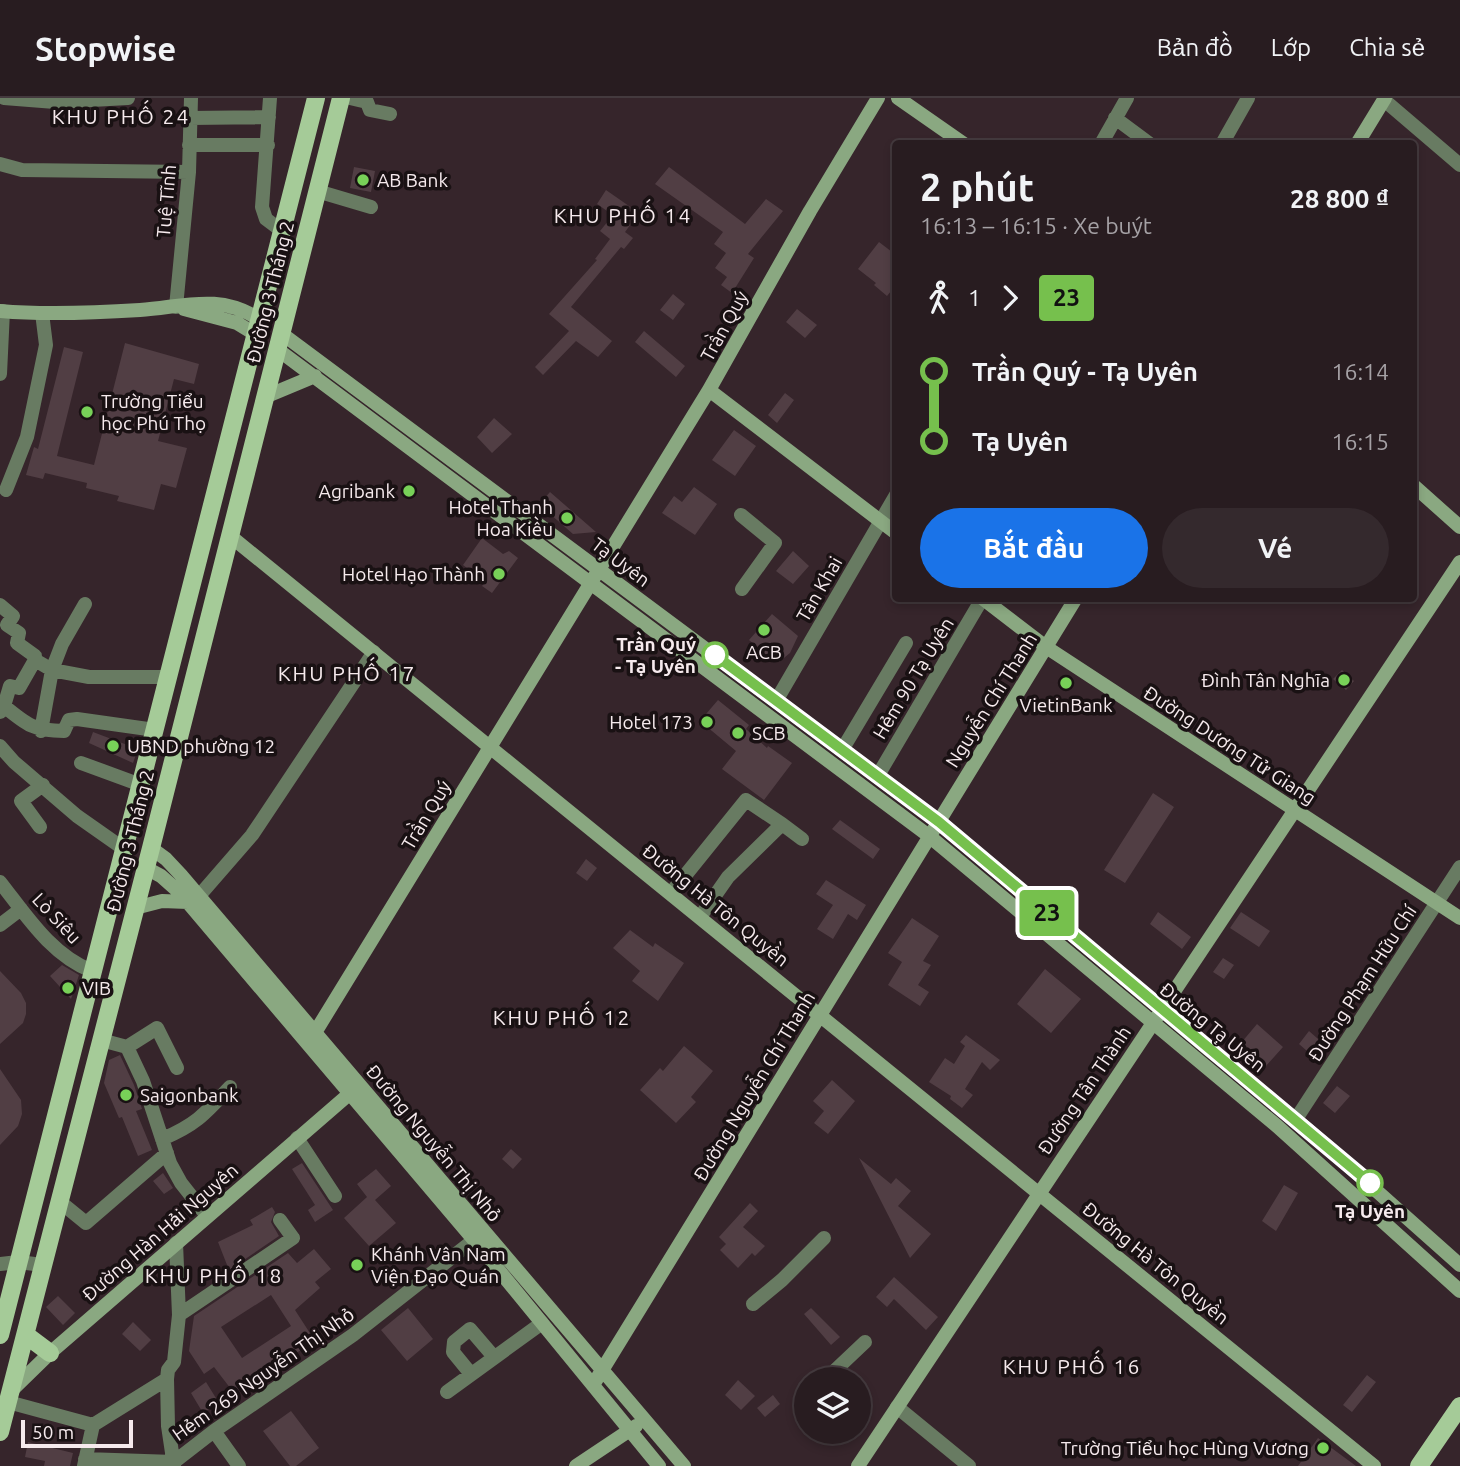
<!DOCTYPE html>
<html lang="vi">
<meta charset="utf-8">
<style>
:root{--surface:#281c20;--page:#34292d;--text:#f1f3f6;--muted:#a5a1a5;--line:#443a3e;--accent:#1a73e8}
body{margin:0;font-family:Ubuntu,sans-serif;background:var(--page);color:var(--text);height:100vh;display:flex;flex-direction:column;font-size:26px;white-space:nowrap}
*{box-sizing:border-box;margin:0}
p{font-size:23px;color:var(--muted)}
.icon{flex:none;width:38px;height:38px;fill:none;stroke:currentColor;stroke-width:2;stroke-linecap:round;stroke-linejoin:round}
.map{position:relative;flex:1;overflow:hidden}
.side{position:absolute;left:892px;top:42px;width:525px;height:462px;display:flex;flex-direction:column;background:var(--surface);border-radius:7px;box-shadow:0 4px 10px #0003,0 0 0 2px var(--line)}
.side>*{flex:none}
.badge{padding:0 14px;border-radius:5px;font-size:24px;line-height:46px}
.tools{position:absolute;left:794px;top:1269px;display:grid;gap:14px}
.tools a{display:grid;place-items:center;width:77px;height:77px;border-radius:50%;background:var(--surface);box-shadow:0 4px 10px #0003,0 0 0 2px var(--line);font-size:35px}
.scale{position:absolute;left:21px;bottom:18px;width:112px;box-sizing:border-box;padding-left:7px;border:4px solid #f6eaed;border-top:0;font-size:19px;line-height:24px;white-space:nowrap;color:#f6eaed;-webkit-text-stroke:5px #191113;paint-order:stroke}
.map>.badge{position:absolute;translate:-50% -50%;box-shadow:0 0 0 4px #fff}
.legs{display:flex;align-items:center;gap:10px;height:77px;padding:0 28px;font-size:23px}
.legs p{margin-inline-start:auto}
.head{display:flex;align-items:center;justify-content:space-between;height:119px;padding:0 28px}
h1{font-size:38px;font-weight:700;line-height:52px}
.cta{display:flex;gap:14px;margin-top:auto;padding:14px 28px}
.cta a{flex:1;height:80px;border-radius:42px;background:var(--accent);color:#fff;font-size:28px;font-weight:700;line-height:80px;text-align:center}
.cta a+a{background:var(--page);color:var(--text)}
ul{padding:0 28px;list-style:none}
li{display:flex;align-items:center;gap:24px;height:70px;font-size:26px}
li i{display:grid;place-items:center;width:10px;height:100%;margin:0 9px;background:currentColor}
li i::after{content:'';width:18px;height:18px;margin:-9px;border:5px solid;border-radius:50%;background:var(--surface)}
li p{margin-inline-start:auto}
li:first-child i{background:linear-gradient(#0000 50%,currentColor 0)}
li:last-child i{background:linear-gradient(currentColor 50%,#0000 0)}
header{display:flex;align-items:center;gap:42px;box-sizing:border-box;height:98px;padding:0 35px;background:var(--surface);border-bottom:2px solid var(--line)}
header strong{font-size:33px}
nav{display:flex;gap:38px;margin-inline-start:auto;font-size:24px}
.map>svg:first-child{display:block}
.building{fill:#513e44;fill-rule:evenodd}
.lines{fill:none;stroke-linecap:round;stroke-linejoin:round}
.street{stroke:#687b62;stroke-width:14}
.secondary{stroke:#8aa881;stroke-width:14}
.primary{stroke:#a5cb98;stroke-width:18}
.line-1-casing{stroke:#fff;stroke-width:16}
.line-1{stroke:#76c04d;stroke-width:10}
.poi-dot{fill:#78d158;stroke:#191113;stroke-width:2.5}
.stop-1-dot{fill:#fff;stroke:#76c04d;stroke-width:3.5}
.labels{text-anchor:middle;stroke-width:7;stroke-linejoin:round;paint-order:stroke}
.poi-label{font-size:19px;fill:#f6eaed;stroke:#191113;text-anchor:start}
.street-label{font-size:19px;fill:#f6eaed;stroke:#191113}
.stop-label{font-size:19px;font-weight:bold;fill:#f6eaed;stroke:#191113;text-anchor:end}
.neighbourhood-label{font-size:21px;letter-spacing:2px;fill:#f6eaed;stroke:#191113}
</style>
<header>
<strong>Stopwise</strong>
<nav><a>Bản đồ</a><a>Lớp</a><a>Chia sẻ</a></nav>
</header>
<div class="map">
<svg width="1460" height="1368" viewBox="0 0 1460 1368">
<rect width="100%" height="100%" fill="#36252b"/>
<!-- building -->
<path class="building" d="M354,69L375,73L371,94L350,90Z
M669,69L745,126L766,101L783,113L748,156L754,160L732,195L721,187L727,179L715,170L726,155L714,146L723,134L655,86Z
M606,92L639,115L625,134L633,140L624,151L621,149L571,209L612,243L598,259L576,243L543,277L535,269L569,233L549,216L597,162L595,161L610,141L600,133L613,117L597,106Z
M879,144L896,157V187L887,198L874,187L876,185L858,171Z
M673,196L685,206L673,222L660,212Z
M797,211L817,227L805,240L786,224Z
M644,233L685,268L676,279L635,244Z
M125,245L199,266L194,286L174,281L158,343L187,350L176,390L161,386L154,412L117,403L119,398L86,390L87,385L45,375L43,381L26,377L34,349L38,351L64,249L83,254L57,358L94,367Z
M785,295L794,302L777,325L768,317Z
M494,320L512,336L492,355L477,339Z
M734,332L756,348L735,378L712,362Z
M694,389L717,406L695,437L662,415L674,398L682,404Z
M550,394L596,434L573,436L542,409L543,402Z
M482,440L503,456L509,453L518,460L492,495L482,488L485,484L463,467Z
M793,453L809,468L793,486L776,473Z
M772,516L798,538L790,555L779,564H775L749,542Z
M1342,572L1354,583L1346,592L1333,581Z
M718,602L749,627L746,631L767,650L768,648L792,665L764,702L722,671L736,653L700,623Z
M93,634L138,651L133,665L89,645Z
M1153,695L1174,709L1125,785L1104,772Z
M840,722L880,751L873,761L832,731Z
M586,761L597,770L587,783L576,775Z
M826,782L866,807L857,822L848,816L833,841L817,831L833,807L816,796Z
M1158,814L1191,839L1182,851L1150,826Z
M1241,814L1270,833L1259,849L1230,830Z
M912,820L939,838L923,863L931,867L918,887L929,894L920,908L888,887L902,864L888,855Z
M630,832L653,849L655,845L684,865L658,903L632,883L640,873L613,850Z
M1223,860L1234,867L1224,881L1213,874Z
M62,867L79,877L71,901L50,878Z
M1045,871L1081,901L1051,935L1017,906Z
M0,873L21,895L26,905V916L23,925L0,946Z
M1257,926L1283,949L1266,968L1241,945Z
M1309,933L1326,948L1315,960L1299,946Z
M966,937L1000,962L990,972L982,964L965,991L973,997L962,1010L950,1001L951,998L929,984L945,960L954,966L965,948L960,944Z
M684,948L713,973L691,999L696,1004L676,1025L640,992L660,970L663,973Z
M120,957L134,987L142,1011L136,1013L152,1052L138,1058L122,1019L119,1020L104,985L109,962Z
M0,971L21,1002L22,1016L18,1028L0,1047Z
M832,982L855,1003L828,1036L814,1025L824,1013L813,1003Z
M1337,988L1350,998L1335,1015L1323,1005Z
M511,1051L522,1061L513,1071L502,1061Z
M859,1060L891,1086L896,1080L911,1093L898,1108L931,1136L910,1160Z
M302,1065L333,1112L315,1124L308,1112L315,1107L292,1071Z
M376,1071L391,1088L375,1102L396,1125L369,1148L344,1120L367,1099L357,1086Z
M163,1075L173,1090L164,1096L153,1083Z
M1284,1087L1298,1095L1276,1133L1262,1123Z
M750,1105L758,1113L743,1129L765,1148L755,1158L752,1155L738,1170L720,1152L726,1146L719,1139Z
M272,1109L275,1114L271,1124L279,1138L229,1172L218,1144L253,1127L250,1122Z
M314,1151L331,1171L315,1184L320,1190L295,1212L315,1243L234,1295L214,1269L204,1276L189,1253L194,1218L288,1155L297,1165ZM271,1197L291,1228L242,1260L221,1229Z
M894,1179L938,1219L926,1232L894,1201L887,1209L876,1199Z
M58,1198L75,1215L63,1227L46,1209Z
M408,1210L433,1241L407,1263L381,1232Z
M811,1210L840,1239L831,1247L804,1216Z
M133,1224L151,1242L140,1253L122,1236Z
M1367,1277L1376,1284L1352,1314L1343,1307Z
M738,1282L755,1298L741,1312L725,1297Z
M206,1284L219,1305L203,1315L191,1295Z
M773,1297L780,1306L765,1319L757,1310Z
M291,1313L319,1350L296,1368H290L263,1333Z
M1318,1340L1356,1368H1298Z
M28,1344L73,1355L70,1368H44L45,1363L25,1359Z"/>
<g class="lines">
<!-- street -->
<path class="street" d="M4,0L55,4L128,0
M270,0L262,109L266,121L282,133
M350,0L367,4L370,12L390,16
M1384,2L1460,67
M190,20L269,19
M1115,20L1150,46
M1101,46L1127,0
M1222,46L1248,0
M189,47H268
M0,66L22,72L189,74
M317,93L371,109
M176,209L189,74L191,0
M0,276L3,213
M6,392L27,339L46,247L42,215
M741,417L775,445L742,491
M0,507L13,518L7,527L19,535L17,545L35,558V562L52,572L89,579H168
M776,603L896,397
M4,608L10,588L19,590L35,562
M0,614L4,608C27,627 34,633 64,633L69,622L77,621L155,632
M41,633L52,572L62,546L85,506
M0,648L14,664L77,718L124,751
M842,652L906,545
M81,665L141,687
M877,679L982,501
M40,729L21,703L43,687
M0,784C26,817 51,857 92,873
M671,795L746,702L782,726
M199,798L252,737L374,554
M700,819L728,779L782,726L802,741
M0,827L21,811
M101,942L127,949L143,983L170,1065L181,1085L207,1118
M127,949L157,930L177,970
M1296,1021L1460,769
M297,1040L335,1098
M162,1041C196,1027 206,1015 230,989
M59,1103L86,1125L167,1055
M0,1166L18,1164L43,1167
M753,1206L782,1182L824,1140
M179,1217L293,1140L280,1122
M471,1276L453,1254L454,1244L470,1231L494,1259
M828,1279L865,1244
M447,1294L542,1225
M8,1304L93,1327L167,1281
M897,1309L969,1368
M214,1333L239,1368
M85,1361L174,1364L214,1333L353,1237L474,1142
M84,1368L93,1327
M174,1368L168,1328L167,1281L168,1272L174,1264L179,1217L176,1145"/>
<!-- secondary -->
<path class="secondary" d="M898,0L964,46
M1357,46L1385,0
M184,211L237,225L255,236
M0,213C46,217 93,215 140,212C184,209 218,195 259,221
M281,235L938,724L1208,951L1307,1031L1460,1167
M277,251L929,738L1277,1028L1460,1193
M709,292L896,435
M267,298L315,278
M1414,388L1460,429
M229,437L1374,1368
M982,500L1046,549L1460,820
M151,750L166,761L181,777L684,1368
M146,770L161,778L179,794L474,1142L659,1368
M135,810L162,803L188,804
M308,946L709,292L810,113L878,0
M593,1287L1076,500
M10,1294L50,1255L355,991
M576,1368L636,1328
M858,1368L1460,464"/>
<!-- primary -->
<path class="primary" d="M0,1237L316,0
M26,1237L50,1255
M0,1334L151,750L341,0
M1419,1368L1460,1308"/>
</g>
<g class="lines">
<!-- line-1 casing -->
<g class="line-1-casing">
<path id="line-1" d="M715,557L939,724L1370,1085"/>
</g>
<!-- line-1 -->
<use href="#line-1" class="line-1"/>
</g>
<!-- markers -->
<g class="poi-dot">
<circle cx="363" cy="82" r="7"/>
<circle cx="87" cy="314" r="7"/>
<circle cx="409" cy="393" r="7"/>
<circle cx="567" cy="420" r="7"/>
<circle cx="499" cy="476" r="7"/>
<circle cx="764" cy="532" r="7"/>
<circle cx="1344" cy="582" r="7"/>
<circle cx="1066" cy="585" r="7"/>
<circle cx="707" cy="624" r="7"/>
<circle cx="738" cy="635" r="7"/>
<circle cx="113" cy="648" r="7"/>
<circle cx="68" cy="890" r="7"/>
<circle cx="126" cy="997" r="7"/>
<circle cx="357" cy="1167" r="7"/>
<circle cx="1323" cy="1350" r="7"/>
</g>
<g class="stop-1-dot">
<circle cx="715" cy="557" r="12"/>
<circle cx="1370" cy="1085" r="12"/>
</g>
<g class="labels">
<!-- poi labels -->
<g class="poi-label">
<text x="377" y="89">AB Bank</text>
<text x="101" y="310">Trường Tiểu<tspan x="101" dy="22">học Phú Thọ</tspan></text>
<text x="395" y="400" text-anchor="end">Agribank</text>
<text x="553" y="416" text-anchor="end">Hotel Thanh<tspan x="553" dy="22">Hoa Kiều</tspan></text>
<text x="485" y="483" text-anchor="end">Hotel Hạo Thành</text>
<text x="764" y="561" text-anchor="middle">ACB</text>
<text x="1330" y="589" text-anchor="end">Đình Tân Nghĩa</text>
<text x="1066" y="614" text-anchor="middle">VietinBank</text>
<text x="693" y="631" text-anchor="end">Hotel 173</text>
<text x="752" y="642">SCB</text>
<text x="127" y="655">UBND phường 12</text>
<text x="82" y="897">VIB</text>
<text x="140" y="1004">Saigonbank</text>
<text x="371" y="1163">Khánh Vân Nam<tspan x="371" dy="22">Viện Đạo Quán</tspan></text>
<text x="1309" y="1357" text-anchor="end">Trường Tiểu học Hùng Vương</text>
</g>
<!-- street labels -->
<g class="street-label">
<text transform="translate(166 103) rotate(-85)" y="7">Tuệ Tĩnh</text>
<text transform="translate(270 194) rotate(-76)" y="7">Đường 3 Tháng 2</text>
<text transform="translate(724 228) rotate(-61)" y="7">Trần Quý</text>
<text transform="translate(621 464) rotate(37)" y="7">Tạ Uyên</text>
<text transform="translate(819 491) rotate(-60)" y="7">Tân Khai</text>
<text transform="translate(913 580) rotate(-59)" y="7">Hẻm 90 Tạ Uyên</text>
<text transform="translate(991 602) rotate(-58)" y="7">Nguyễn Chí Thanh</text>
<text transform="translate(1230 647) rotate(33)" y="7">Đường Dương Tử Giang</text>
<text transform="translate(426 717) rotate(-59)" y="7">Trần Quý</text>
<text transform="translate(130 743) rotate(-76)" y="7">Đường 3 Tháng 2</text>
<text transform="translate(716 807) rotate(39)" y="7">Đường Hà Tôn Quyền</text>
<text transform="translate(57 820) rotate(47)" y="7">Lò Siêu</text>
<text transform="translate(1362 885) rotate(-57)" y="7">Đường Phạm Hữu Chí</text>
<text transform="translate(1213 929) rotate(39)" y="7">Đường Tạ Uyên</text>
<text transform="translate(754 988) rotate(-59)" y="7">Đường Nguyễn Chí Thanh</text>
<text transform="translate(1084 992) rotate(-56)" y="7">Đường Tân Thành</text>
<text transform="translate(434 1045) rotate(50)" y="7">Đường Nguyễn Thị Nhỏ</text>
<text transform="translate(160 1134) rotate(-41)" y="7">Đường Hàn Hải Nguyên</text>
<text transform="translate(1156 1165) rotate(39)" y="7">Đường Hà Tôn Quyền</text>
<text transform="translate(263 1276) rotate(-35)" y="7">Hẻm 269 Nguyễn Thị Nhỏ</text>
</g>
<!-- stop labels -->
<g class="stop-label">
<text x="696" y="553">Trần Quý<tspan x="696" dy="22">- Tạ Uyên</tspan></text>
<text x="1370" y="1120" text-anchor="middle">Tạ Uyên</text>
</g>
<!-- neighbourhood labels -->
<g class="neighbourhood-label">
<text x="121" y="26">KHU PHỐ 24</text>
<text x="623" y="125">KHU PHỐ 14</text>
<text x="347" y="583">KHU PHỐ 17</text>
<text x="562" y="927">KHU PHỐ 12</text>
<text x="214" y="1185">KHU PHỐ 18</text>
<text x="1072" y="1276">KHU PHỐ 16</text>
</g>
</g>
</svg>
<div class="tools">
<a><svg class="icon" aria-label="layers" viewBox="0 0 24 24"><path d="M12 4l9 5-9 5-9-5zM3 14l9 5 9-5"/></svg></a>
</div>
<div class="scale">50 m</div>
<b class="badge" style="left:1047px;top:815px;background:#76c04d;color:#111">23</b>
<section class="side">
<div class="head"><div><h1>2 phút</h1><p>16:13 – 16:15 · Xe buýt</p></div><b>28 800 ₫</b></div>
<div class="legs"><svg class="icon" aria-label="walk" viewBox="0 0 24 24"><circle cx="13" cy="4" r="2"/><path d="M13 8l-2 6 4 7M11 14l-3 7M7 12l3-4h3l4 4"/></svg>1<svg class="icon" aria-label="forward" viewBox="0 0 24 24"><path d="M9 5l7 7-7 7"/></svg><b class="badge" style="background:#76c04d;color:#111">23</b></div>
<ul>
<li><i style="color:#76c04d"></i><b>Trần Quý - Tạ Uyên</b><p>16:14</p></li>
<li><i style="color:#76c04d"></i><b>Tạ Uyên</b><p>16:15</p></li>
</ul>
<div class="cta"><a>Bắt đầu</a><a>Vé</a></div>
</section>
</div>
